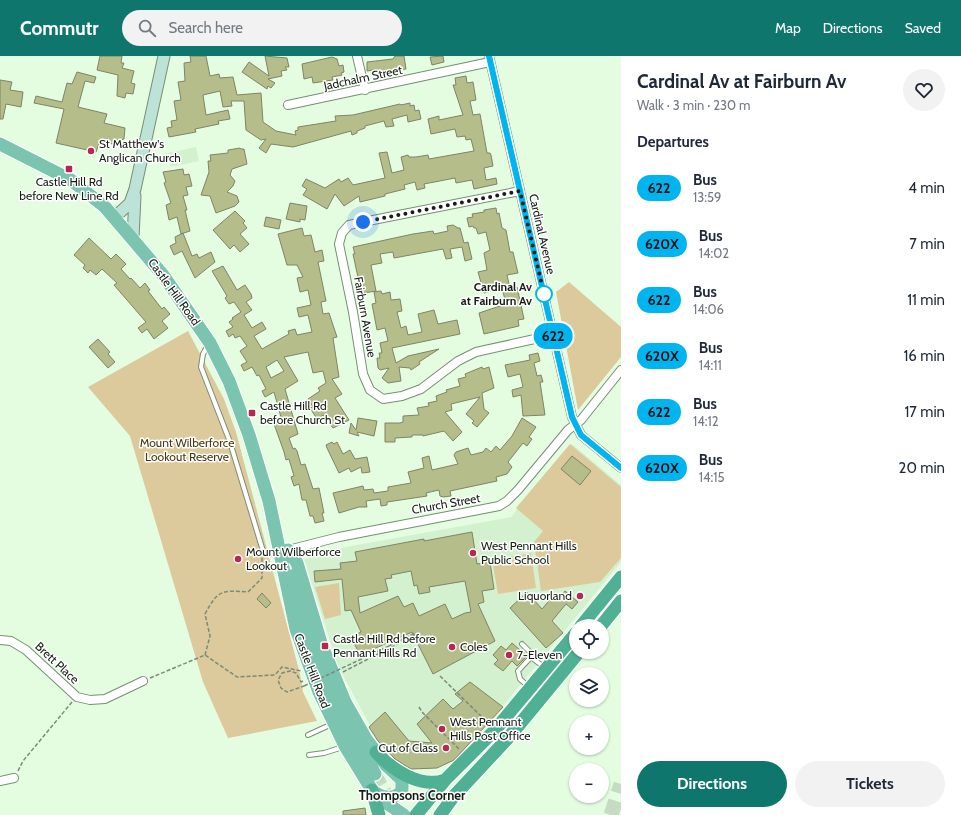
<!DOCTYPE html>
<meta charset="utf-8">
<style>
:root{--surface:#fff;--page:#f2f2f3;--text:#1f2937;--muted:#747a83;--accent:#0f766e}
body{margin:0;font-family:Cabin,sans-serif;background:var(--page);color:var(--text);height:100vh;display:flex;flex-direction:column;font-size:15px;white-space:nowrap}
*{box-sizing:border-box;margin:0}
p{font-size:13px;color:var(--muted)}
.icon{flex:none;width:22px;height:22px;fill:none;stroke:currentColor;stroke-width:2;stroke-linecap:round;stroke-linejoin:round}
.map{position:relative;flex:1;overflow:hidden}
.drawer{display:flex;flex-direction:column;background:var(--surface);width:340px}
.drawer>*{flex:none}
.badge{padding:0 8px;border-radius:13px;font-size:14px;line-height:26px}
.controls{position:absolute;left:569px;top:563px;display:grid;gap:8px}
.controls a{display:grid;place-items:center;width:40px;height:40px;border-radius:50%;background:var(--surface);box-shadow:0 1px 3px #0004;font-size:20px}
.you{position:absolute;width:20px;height:20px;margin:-10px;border:3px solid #fff;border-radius:50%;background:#1a73e8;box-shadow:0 0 0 6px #1a73e833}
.map>.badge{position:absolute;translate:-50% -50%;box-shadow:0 0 0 2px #fff}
h2{padding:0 16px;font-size:15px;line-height:36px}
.round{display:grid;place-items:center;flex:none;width:42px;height:42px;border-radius:21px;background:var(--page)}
.headline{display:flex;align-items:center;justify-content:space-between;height:68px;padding:0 16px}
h1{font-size:19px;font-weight:700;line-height:30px}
.primary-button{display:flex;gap:8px;margin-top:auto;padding:8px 16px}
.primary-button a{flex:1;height:46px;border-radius:24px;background:var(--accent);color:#fff;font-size:16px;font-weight:700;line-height:46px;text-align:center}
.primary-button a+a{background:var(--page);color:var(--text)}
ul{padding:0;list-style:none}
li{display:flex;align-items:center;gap:12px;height:56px;padding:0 16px}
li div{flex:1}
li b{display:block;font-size:15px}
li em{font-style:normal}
li .badge{min-width:44px;font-weight:700;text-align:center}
header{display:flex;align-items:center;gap:24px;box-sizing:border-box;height:56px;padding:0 20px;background:var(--accent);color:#fff}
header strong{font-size:19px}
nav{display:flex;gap:22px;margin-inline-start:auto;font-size:14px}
.search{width:280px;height:36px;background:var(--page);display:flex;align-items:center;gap:10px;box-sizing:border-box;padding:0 14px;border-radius:22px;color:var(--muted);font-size:15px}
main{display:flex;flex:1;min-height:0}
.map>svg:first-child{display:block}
.built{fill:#d3f1cf}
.green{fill:#dcc99c}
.building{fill:#b5bd8b;stroke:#7f8465;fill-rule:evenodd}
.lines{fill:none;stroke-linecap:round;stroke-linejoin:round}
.primary-tunnel{stroke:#c5dcc2;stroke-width:13;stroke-dasharray:13 6;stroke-linecap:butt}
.motorway-tunnel{stroke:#c5dcc2;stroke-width:15;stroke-dasharray:15 8;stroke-linecap:butt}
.service-casing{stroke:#788e75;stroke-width:6}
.minor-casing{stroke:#788e75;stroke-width:10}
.secondary-casing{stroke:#788e75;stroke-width:13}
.primary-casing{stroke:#fff;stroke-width:15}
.trunk-casing{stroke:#fff;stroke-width:15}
.path{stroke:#7a8b78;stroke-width:1.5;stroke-dasharray:4 2;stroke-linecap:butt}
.service{stroke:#fff;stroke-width:4}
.minor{stroke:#fff;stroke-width:8}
.secondary{stroke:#bde2d7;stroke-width:11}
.primary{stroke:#7bc4af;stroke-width:13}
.trunk{stroke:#4fb094;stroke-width:13}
.path-bridge{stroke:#7a8b78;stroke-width:1.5;stroke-dasharray:4 2;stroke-linecap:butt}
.line-casing{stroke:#fff;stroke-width:9}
.line{stroke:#00b5ef;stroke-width:6}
.walk{stroke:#151e14;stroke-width:4;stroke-dasharray:0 7.2}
.poi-dot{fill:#b82751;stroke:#fff;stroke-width:1.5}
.stop-dot{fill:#fff;stroke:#00b5ef;stroke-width:2}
.labels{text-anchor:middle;stroke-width:3;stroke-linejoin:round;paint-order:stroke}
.street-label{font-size:12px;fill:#151e14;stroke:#fff}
.poi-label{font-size:12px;fill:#151e14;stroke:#fff;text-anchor:start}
.stop-label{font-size:12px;font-weight:bold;fill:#151e14;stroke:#fff;text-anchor:end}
.park-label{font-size:12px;fill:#463810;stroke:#fff}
.neighbourhood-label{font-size:13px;font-weight:bold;fill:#151e14;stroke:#fff}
</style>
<header>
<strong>Commutr</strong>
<div class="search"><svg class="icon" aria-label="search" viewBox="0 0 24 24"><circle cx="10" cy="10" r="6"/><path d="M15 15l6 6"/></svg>Search here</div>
<nav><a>Map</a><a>Directions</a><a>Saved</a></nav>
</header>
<main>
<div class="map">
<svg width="621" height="759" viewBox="0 0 621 759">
<rect width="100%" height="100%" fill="#e4fde1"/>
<!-- built -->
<path class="built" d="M196,91L199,105L171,111L168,97Z
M572,388L621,429V506L503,650L462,695L376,681L338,610L304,503L346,491L511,461Z"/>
<!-- green -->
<path class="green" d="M569,226L621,271V301L578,354L556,236Z
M188,275L224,343L236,376L300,618L303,636L317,665L228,682L203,626L130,380L88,331Z
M570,388L621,431V502L600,526L541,535L534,486L543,475L516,452Z
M531,497L536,532L498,538L492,504Z
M339,527L341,559L325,563L315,531Z"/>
<!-- building -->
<path class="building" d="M100,0H122L121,7H124L122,12L134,15L131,27L135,28L133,38L126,37L125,42L117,40L118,19L97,14Z
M190,0H206L210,20L219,18L220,22L233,21L237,39L261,37L263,66L276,75L296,79L295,75L298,74V71L336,65L335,60L353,59L400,48L401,49L410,47V50L414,49L415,55L419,54L421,63L408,66L407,59L392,63L394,70L386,71L384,65L365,70V72L357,75V77L352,79L351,75L293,91L271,88L266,97L259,92L266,83L261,84L246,74L244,45H231L232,50L223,51L220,35L203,39L206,59L228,54L230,63L218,65L219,68L195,73L196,76L169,81L167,72L172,71L171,65L177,64L174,45L181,44L178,26L185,25L184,7L191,6Z
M265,0L287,2L289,11H285L287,14L281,15L282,20L268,23L275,27L271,32L268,30L267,33L242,16L249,6L269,20Z
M395,0H404L406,13L383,15V18H374V14L367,15V6L393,3Z
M443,0L444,6L432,9L430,1Z
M332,1L337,3L339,10L343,9L344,16L341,17L342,19L332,21L333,24L313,27L312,21L304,23L302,8Z
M77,16L96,21L94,27L85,25L78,51L107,58L104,67L125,72L124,83L118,85L117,89L100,85L96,96L56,87L64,53L34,47L36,40L62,46L67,27L72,28Z
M466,20L467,27L473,26L476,44L470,45L473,59L480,58L487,97H490L491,99L493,110L484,112L486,124L496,122L497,128L474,133L472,124L456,127L455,122L424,128L425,132L417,134L415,126L404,129L405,133L385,138V140L360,146L359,140L344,150L335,138L327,153L303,139L307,133L302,130L306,123L325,132L339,123L341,126L348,122L353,129L385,122L379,97L387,96L392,117L404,114L401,101L408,99L409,101H416L428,99L429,103L474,95L471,83L466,84L465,80L457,81L455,73L431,78L428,63L439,60V64L463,59L453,29H456L455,22Z
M0,24L12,26L10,34L23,36L21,51L6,48L3,63H0Z
M240,92L241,93H244L247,108L232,113L230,119L235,125L233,130L227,136L237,140L239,146L235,150L216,157L210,140L201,139L209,116L208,105H211L210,99L228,97V94Z
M183,113L184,119L189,118L192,130L186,131L188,139L183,140L187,154H185L190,175L181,178L177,161L169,164L166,149L171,147L164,127L166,126L163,116Z
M290,147L307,150L305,164L300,163V166L286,163Z
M496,152L497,158L499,157L502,172L506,174L510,196H513L516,209L518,217L507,219L510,232L517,231L524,263L518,264L519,270L484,278L479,257L506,248L502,232L484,237L478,216L487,214L484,197L490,194L486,176L478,178L476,172H474L473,170L469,171L467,162L473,161L472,158L484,156V154Z
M235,155L245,165L243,167L247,172L240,178L249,188L240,196L234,189L230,193L213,174Z
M266,161L281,164L279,173L264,170Z
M453,169L458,172H460L464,187L468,186L472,203L465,205L462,191L450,193L452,202L446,203L443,193L394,202L393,196L380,198L382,207L371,209L376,235L364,237L363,231H361L359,226L353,198H355L353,191L413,178L433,175L434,178L448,175L447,170Z
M302,172L304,180L311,179L315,196L322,194L324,205L318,206L326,245L321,246L323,258L329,257L337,281L333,282L339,321L332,323L342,338L335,342L349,364L333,372L323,359L317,363L310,352L313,351L308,343L320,335L318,332L326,327L323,315L313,317L308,296L284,301L298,325L285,333L298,378L289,382L293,393L295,392L297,395L301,409L305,408L313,433L319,432L324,457H322L324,465L315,467L313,460H310L306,444H302L299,428L294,430L291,421L294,420L289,403L286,404L284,396L274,368L282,365L274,336L265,341L262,335L266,333L259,319L257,320L252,311L244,315L241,309L247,306L240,295L247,290L240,280L235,282L233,278L229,281L226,275L233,271L229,266L233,263L232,262L241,256L234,246L229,248L225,242L227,240L212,215L223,210L237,234L245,229L251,238L252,242L246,246L252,254L244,259L252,272L262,266L266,273L254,280L262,293L289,278L288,275L295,273L297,279L312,276L308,259L299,261L297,252L311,249L308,234L300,236L297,222L303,221L297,209H287L278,178ZM277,304L284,315L271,322L266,311Z
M183,177L192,200L197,198L199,202L211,196L215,206L195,222L182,195L174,199L170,190L176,187L175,181Z
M89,182L111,203L116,198L126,208L121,213L130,223L131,222L140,232L145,227L150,234L148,235L162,253L164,251L170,258L162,265L168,272L154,283L147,273L142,277L138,272L146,266L114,229L117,227L102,213L96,219L90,214L88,217L83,212L85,209L74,199Z
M381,235L382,238L390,236L391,244L400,243L402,255L397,256L401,272L406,270L408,279L422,276L418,258L434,254L438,268L457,264L460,278L392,292L396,307L408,300L439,293L419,306L420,308L411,314L410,312L399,311L401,325L388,327L382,322L389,312L380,314L378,312L377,302H380L379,297H382L380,287L388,285L385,272L377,274L372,248L376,247L374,236Z
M98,283L110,296L108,298L115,306L108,312L89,291Z
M538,297L540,305L534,307L537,320L541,319L543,326H540L545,359L523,360L521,339L513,341L512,334L523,331L520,318L508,321L505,309L530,304L529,299Z
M482,311L483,313L489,311L494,332L482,337L484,353L489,357L477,371L472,367L474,365L466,358L480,341L451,348L452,354L445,356L462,376L453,385L444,375L423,380V379H412V381L395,382V386H385V367H400L403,366V360L419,359L417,352L429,350L428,347L437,345L436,340L447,336L446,334L460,330L458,323L466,321L465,318Z
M358,362L377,365L374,380L357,376L359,380L349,377L351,367L356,374Z
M522,362L536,371L529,381L532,383L527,390L523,387L508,406L512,411L507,418L496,421L497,425L450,435L451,440L443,441L440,440L439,434L426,437L427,440L387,446V449L381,450L380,443L366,445L367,451H359L339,457L333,437L363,430L364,434L373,433L374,437L388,435V431L411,427L408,416L424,412L422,402L429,400L432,414L458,408L454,399L456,396L468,392L471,399L483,396L486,392L491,396L496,390L500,394L512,380Z
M332,386L334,388L337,386L343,398L350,394L355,403L367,401L370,416L362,417L361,411L351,416L349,412L339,417L327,392L326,389Z
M572,400L591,415L580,429L561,413Z
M472,476L477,508L490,506L494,533L482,535L484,546L478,548L495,585L433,618L412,576L360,599L351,581L361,576L351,554L345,555L342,523L315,526L314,515L341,513L340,507L357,505L355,496L424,483V485ZM411,515L414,530L417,529L419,538L430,536L429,531L465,525L471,556L465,557L452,563L445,548L419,560L413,547L404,551L398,540L360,557L358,541L388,535L385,523L392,522L391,519Z
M565,535L578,546L572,553L566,548L552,565L563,577L546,592L510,552L527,536L542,553L554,539L558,543Z
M262,537L271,547L266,552L257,543Z
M512,587L527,600L517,610L512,605L503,615L494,608L498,604L493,599L501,590L506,594Z
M470,626L503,651L454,704L437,712L411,713L395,703L378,685L369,671L385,656L409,685L432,687L417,668L443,643L453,653L463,645L455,638Z
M365,752L366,759H343V755Z"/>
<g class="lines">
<!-- primary-tunnel -->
<path class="primary-tunnel" d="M375,718L393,749"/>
<!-- motorway-tunnel -->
<path class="motorway-tunnel" d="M611,759L621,728"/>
<!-- service casing -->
<g class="service-casing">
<path id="service" d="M208,289L203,298L201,311L230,386L263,495L270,498L279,497
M522,588L530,596L531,601
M529,631L520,623L518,615L531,601L545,612
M308,679L332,668
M309,699L324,697L343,691"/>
</g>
<!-- minor casing -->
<g class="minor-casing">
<path id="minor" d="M357,0L365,34
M489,0L572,361L581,379L621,412
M288,49L490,6
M520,135L363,166L349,169L342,177L339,188L353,256L363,318L370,334L383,343L402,340L421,333L458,305L476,296L553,279
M288,494L339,481L499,450L507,445L518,434L568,374L581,364L621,314
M0,584L11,585L26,594L77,641L90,644L105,643L143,625
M0,725L14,722"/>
</g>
<!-- secondary casing -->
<g class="secondary-casing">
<path id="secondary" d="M115,161L130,147L135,133L164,0
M133,182L135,140"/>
</g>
<!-- primary casing -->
<g class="primary-casing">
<path id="primary" d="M0,88L71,124L105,151L163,219L210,287L229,325L249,379L269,445L296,573L319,636L345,690L372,734L385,746L404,759
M288,494L297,507L322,590L345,646L366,683L386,709L402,724V734C396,743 386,743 376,737
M294,519C298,539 302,559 308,579C323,629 351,672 375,718"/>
</g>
<!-- trunk casing -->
<g class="trunk-casing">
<path id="trunk" d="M581,570L621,521
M601,570L621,545
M376,696C392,714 421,733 445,724
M372,734L379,759
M416,759L445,724L495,674L576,577
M440,759L454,740L509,681L579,596"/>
</g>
<!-- path -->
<path class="path" d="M205,599L210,580L205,558C218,534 221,534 248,536L262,522V501
M343,616L415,579V577L389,590
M440,620L487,666
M150,622L205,599L237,621L275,619L282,611L301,615
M303,625L301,626L296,617L290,615L282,617L278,624L281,632L287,636L304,630
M419,651L422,656L459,693
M18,715L23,705L72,646"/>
<!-- service -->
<use href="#service" class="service"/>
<!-- minor -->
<use href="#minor" class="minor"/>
<!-- secondary -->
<use href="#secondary" class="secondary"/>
<!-- primary -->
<use href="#primary" class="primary"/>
<!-- trunk -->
<use href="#trunk" class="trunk"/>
<!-- path-bridge -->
<path class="path-bridge" d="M304,630L389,590"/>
</g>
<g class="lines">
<!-- line casing -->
<g class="line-casing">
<path id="line" d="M489,0L572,361L581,379L621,412"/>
</g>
<!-- line -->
<use href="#line" class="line"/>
<!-- walk -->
<path class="walk" d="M363,166L520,135L544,238"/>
</g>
<!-- markers -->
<g class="poi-dot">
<circle cx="91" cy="95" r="4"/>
<rect x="65" y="109" width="8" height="8" rx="2"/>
<rect x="248" y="353" width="8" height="8" rx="2"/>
<circle cx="473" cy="497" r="4"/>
<circle cx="238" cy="503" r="4"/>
<circle cx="580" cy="540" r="4"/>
<rect x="321" y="586" width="8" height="8" rx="2"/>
<circle cx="452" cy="591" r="4"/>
<circle cx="509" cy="599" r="4"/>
<circle cx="442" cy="673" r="4"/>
<circle cx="446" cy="692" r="4"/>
</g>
<circle class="stop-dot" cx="544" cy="238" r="8"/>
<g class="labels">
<!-- street labels -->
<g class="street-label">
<text transform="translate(363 22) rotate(-12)" y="4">Jadchalm Street</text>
<text transform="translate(542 178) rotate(77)" y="4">Cardinal Avenue</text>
<text transform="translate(174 236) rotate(54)" y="4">Castle Hill Road</text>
<text transform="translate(365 261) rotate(80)" y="4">Fairburn Avenue</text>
<text transform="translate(446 448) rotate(-10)" y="4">Church Street</text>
<text transform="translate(57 607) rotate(43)" y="4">Brett Place</text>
<text transform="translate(312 615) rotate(69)" y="4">Castle Hill Road</text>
</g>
<!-- poi labels -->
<g class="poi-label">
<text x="99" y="92">St Matthew's<tspan x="99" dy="14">Anglican Church</tspan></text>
<text x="69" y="130" text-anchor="middle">Castle Hill Rd<tspan x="69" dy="14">before New Line Rd</tspan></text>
<text x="260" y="354">Castle Hill Rd<tspan x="260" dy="14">before Church St</tspan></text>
<text x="481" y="494">West Pennant Hills<tspan x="481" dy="14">Public School</tspan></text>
<text x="246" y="500">Mount Wilberforce<tspan x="246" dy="14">Lookout</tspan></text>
<text x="572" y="544" text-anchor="end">Liquorland</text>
<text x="333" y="587">Castle Hill Rd before<tspan x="333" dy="14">Pennant Hills Rd</tspan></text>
<text x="460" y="595">Coles</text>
<text x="517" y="603">7-Eleven</text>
<text x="450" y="670">West Pennant<tspan x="450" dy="14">Hills Post Office</tspan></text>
<text x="438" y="696" text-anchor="end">Cut of Class</text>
</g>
<!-- stop labels -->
<g class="stop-label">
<text x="532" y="235">Cardinal Av<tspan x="532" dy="14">at Fairburn Av</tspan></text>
</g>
<!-- park labels -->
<g class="park-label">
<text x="187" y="391">Mount Wilberforce<tspan x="187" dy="14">Lookout Reserve</tspan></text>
</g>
<!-- neighbourhood labels -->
<g class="neighbourhood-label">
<text x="412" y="744">Thompsons Corner</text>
</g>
</g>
</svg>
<div class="controls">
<a><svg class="icon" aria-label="locate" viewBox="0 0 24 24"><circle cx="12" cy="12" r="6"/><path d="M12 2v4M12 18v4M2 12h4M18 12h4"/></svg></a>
<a><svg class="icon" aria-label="layers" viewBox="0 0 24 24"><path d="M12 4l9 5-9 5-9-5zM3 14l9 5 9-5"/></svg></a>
<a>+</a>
<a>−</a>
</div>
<div class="you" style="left:363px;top:166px"></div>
<b class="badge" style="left:553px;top:280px;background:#00b5ef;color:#111">622</b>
</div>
<section class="drawer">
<div class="headline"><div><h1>Cardinal Av at Fairburn Av</h1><p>Walk · 3 min · 230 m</p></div><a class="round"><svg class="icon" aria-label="heart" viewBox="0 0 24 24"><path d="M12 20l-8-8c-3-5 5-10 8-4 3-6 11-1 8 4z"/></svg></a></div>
<h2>Departures</h2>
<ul>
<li><span class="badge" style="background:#00b5ef;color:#111">622</span><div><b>Bus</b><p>13:59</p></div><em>4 min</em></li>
<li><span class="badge" style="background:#00b5ef;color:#111">620X</span><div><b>Bus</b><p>14:02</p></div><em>7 min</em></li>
<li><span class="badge" style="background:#00b5ef;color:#111">622</span><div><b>Bus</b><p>14:06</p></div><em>11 min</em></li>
<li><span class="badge" style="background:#00b5ef;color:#111">620X</span><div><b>Bus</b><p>14:11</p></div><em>16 min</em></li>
<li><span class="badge" style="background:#00b5ef;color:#111">622</span><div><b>Bus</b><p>14:12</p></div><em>17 min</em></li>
<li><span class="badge" style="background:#00b5ef;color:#111">620X</span><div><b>Bus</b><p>14:15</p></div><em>20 min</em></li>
</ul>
<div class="primary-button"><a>Directions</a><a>Tickets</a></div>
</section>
</main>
